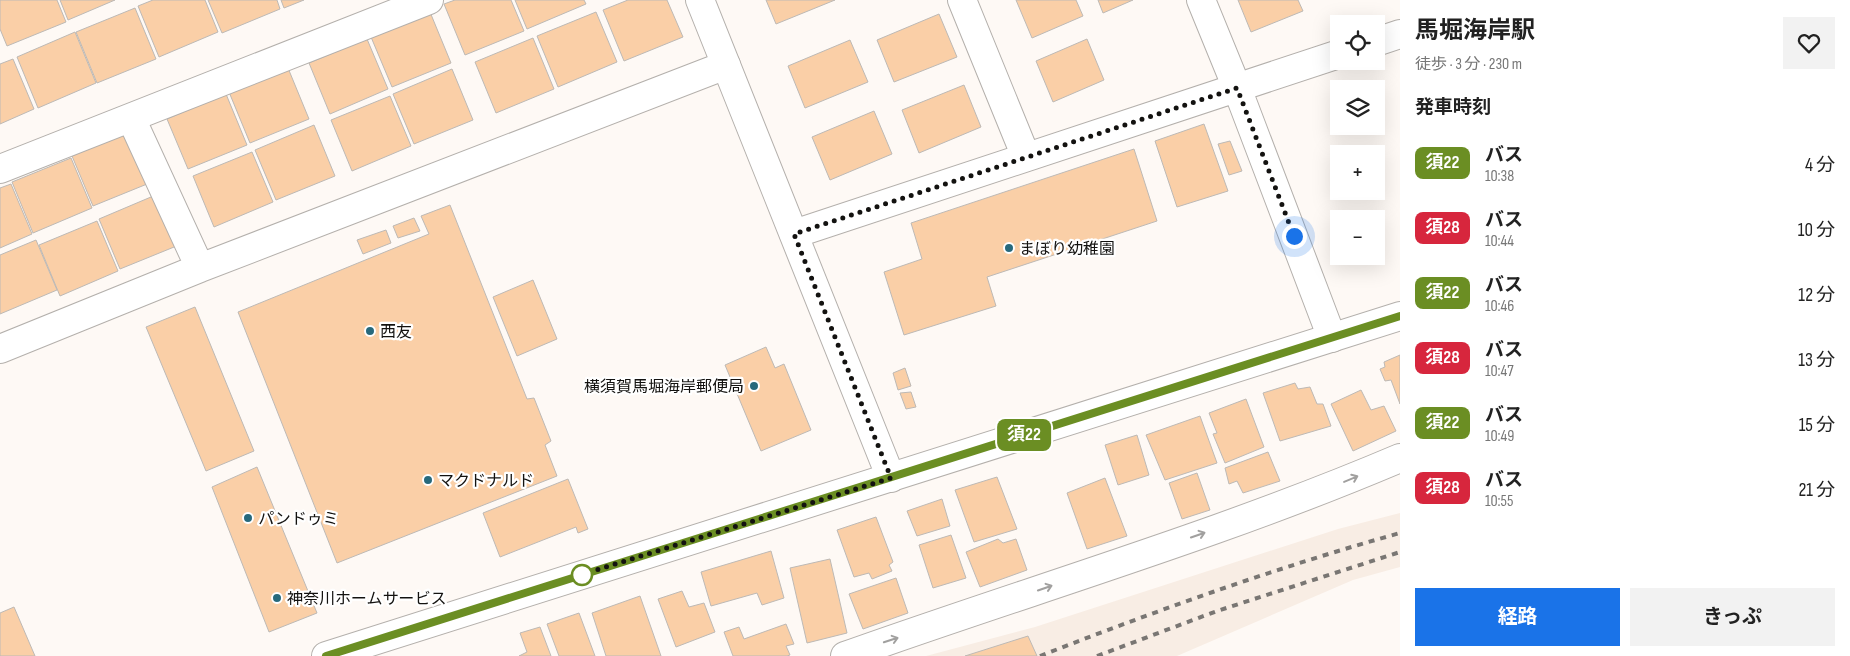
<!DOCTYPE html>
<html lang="ja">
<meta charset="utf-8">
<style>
:root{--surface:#fff;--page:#f2f2f2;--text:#222;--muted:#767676;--accent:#1a73e8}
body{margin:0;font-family:"Sofia Sans Condensed","Noto Sans JP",sans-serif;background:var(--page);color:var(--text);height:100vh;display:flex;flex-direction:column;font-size:19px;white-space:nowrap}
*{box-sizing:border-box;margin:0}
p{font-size:16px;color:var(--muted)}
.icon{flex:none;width:28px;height:28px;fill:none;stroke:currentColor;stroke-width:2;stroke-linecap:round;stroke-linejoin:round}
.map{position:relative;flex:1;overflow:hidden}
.drawer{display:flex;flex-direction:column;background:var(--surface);width:450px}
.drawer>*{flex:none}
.badge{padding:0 10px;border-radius:8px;font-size:18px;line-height:32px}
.fabs{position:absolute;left:1330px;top:15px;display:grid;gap:10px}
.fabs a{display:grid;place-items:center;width:55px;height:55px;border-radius:0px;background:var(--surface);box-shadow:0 5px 20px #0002;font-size:25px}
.you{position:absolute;width:25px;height:25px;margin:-12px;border:4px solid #fff;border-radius:50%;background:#1a73e8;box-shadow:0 0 0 8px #1a73e833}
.map>.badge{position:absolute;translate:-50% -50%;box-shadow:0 0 0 2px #fff}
h2{padding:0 15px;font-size:19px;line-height:45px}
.round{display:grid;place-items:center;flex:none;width:52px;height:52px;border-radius:0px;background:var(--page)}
.overview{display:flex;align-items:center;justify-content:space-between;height:85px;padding:0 15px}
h1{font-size:24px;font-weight:700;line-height:38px}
.action{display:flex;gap:10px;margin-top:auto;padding:10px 15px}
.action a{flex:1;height:58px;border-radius:0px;background:var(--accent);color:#fff;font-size:20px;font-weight:700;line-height:58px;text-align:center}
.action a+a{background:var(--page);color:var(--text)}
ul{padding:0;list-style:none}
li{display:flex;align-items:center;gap:15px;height:65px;padding:0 15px}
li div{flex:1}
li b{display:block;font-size:19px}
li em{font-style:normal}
li .badge{min-width:55px;font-weight:700;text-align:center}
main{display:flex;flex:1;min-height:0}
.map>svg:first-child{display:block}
.built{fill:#f8ede4}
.building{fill:#facfa7;stroke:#bdb9b5}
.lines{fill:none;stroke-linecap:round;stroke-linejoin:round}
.minor-casing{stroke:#b4b0ac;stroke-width:30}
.tertiary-casing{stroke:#b4b0ac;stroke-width:30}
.secondary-casing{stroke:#b4b0ac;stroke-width:30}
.minor{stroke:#fff;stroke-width:28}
.tertiary{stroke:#fff;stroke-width:28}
.secondary{stroke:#fff;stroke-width:28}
.rail{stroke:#797673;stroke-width:4;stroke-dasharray:6 6;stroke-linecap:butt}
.oneway{stroke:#a1a09f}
.line-casing{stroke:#fff;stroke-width:11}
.line{stroke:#6b8e23;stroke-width:8}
.walk{stroke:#131210;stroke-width:5;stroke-dasharray:0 9}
.poi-dot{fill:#27697c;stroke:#fff;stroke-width:2}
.stop-dot{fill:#fff;stroke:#6b8e23;stroke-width:2.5}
.labels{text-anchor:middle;stroke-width:4.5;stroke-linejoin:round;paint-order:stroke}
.poi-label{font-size:16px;fill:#131210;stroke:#fff;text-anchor:start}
</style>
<main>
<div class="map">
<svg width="1400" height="656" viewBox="0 0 1400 656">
<rect width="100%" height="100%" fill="#fef9f5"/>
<!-- built -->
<path class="built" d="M1400,513V567L1353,580L1177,656H926L1035,627L1338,529Z"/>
<!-- building -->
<path class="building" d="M0,0H57L66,22L7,46L0,29Z
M60,0H115L68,20Z
M153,0H205L218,32L159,57L138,6Z
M208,0H277L280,9L222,33Z
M281,0H304L284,8Z
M455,0H511L524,31L465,55L444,4Z
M515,0H584L586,4L527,29Z
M628,0H667L683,37L624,61L603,10Z
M766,0H835L776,24Z
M1016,0H1076L1083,16L1032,38Z
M1098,0H1133L1103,13Z
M1238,0H1298L1303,11L1251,32Z
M135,8L156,59L97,83L76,32Z
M430,12L451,63L392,87L371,37Z
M596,12L617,62L558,87L537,36Z
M939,14L957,57L894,82L877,40Z
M75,32L96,83L38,108L17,57Z
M533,38L554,89L496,113L475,62Z
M367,39L388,89L330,114L309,63Z
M1087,39L1104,80L1053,102L1036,61Z
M850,40L868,82L805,108L788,66Z
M13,59L34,109L0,124V64Z
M288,68L309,119L250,143L229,92Z
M452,69L473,120L414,144L393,94Z
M964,85L981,127L919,153L902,110Z
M226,94L247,145L188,169L167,119Z
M390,96L411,146L352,171L331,120Z
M874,111L892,154L830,180L812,137Z
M1204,124L1228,191L1177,207L1155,141Z
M314,125L335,176L276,200L255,150Z
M131,131L152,182L93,206L72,156Z
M1230,141L1242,171L1229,175L1218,144Z
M1134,149L1157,221L987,277L996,306L904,335L884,272L922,259L911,223Z
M252,152L273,202L214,227L193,176Z
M71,158L92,208L33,233L12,182Z
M11,184L32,234L0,248V188Z
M158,194L179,245L120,269L99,219Z
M450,205L527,399L534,398L551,441L545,445L557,476L337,563L238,312L429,234L421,216Z
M414,218L420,231L398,238L393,226Z
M97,221L118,271L60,296L39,245Z
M386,230L391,243L363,254L357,240Z
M36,240L57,290L0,314V255Z
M533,280L557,339L517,356L493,297Z
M195,307L254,451L206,471L146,327Z
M766,347L775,368L784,364L811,430L761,451L725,365Z
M1400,355V404L1391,380L1385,381L1380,369L1385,367L1384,362Z
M905,368L911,386L898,390L893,373Z
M1295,383L1298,389L1310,387L1317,404H1323L1331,426L1280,441L1263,393Z
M1361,390L1371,410L1384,406L1396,431L1353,451L1331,404Z
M911,392L916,407L906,409L900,393Z
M1246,399L1264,447L1225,463L1213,434L1217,433L1209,413Z
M1200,416L1217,463L1165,480L1146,435Z
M1137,435L1149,475L1118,485L1105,445Z
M1268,452L1280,481L1243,493L1237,481L1229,484L1225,468Z
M257,467L317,613L269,632L212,487Z
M1197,473L1210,510L1182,519L1169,483Z
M997,477L1017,529L974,542L955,490Z
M1105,478L1127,536L1087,549L1067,493Z
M568,479L588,529L578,533L576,527L500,557L483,513Z
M942,499L950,526L917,536L907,511Z
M876,517L893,562L889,565L892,571L872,579L869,573L854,577L837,530Z
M951,535L966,578L933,588L919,545Z
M998,539L1003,543L1016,539L1027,570L980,587L966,552Z
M771,551L784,598L762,605L757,593L711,606L701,572Z
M830,559L847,633L807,643L790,568Z
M896,578L908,613L863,629L849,594Z
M682,591L689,607L704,603L715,632L676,647L658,599Z
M640,596L661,656H606L592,613Z
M14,607L35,656H0V613Z
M579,613L595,656H559L547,624Z
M786,624L794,644L786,646L790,655L787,656H733L724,632L739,627L744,639Z
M540,627L551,656H519L527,652L520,633Z
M1028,636L1037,656H965Z"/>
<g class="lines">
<!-- minor casing -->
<g class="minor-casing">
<path id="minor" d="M962,0L1026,157
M1201,0L1237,88L1332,338
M1376,42L1400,34
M0,169L429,0
M794,234L1339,54
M200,268L726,65
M0,349L200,268L131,118
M845,656C1030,590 1219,535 1400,458"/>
</g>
<!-- tertiary casing -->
<g class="tertiary-casing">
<path id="tertiary" d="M700,0L891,478"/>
</g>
<!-- secondary casing -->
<g class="secondary-casing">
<path id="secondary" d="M326,656L1400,316"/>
</g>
<!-- minor -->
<use href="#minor" class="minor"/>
<!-- tertiary -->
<use href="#tertiary" class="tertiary"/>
<!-- secondary -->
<use href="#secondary" class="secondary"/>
<!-- rail -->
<path class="rail" d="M1040,656C1158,610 1278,567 1400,533
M1097,656L1217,611L1400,552"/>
</g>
<!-- one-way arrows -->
<defs><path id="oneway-shaft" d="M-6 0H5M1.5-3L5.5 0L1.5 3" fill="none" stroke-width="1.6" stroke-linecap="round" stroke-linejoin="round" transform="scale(1.25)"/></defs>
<g class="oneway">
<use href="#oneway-shaft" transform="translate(1351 479) rotate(-23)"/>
<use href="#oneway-shaft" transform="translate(1198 535) rotate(-19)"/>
<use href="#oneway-shaft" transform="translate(1045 588) rotate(-19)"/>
<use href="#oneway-shaft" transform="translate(891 640) rotate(-18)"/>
</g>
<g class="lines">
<!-- line casing -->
<g class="line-casing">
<path id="line" d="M326,656L1400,316"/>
</g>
<!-- line -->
<use href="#line" class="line"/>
<!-- walk -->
<path class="walk" d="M582,575L577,576L891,478L794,234L1237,88L1294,236"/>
</g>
<!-- markers -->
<g class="poi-dot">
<circle cx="1009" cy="248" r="5"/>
<circle cx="370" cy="331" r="5"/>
<circle cx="754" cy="386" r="5"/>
<circle cx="428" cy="480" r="5"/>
<circle cx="248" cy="518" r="5"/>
<circle cx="277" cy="598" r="5"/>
</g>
<circle class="stop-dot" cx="582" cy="575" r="10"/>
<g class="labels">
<!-- poi labels -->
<g class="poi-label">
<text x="1019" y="254">まぼり幼稚園</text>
<text x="380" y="337">西友</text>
<text x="744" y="392" text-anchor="end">横須賀馬堀海岸郵便局</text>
<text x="438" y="486">マクドナルド</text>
<text x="258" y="524">パンドゥミ</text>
<text x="287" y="604">神奈川ホームサービス</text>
</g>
</g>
</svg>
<div class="fabs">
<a><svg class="icon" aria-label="locate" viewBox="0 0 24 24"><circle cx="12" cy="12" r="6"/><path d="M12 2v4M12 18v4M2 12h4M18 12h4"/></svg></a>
<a><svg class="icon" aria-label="layers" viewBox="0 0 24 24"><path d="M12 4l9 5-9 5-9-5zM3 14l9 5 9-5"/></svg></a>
<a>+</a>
<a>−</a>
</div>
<div class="you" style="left:1294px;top:236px"></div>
<b class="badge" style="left:1024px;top:435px;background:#6b8e23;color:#fff">須22</b>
</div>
<section class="drawer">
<div class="overview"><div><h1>馬堀海岸駅</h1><p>徒歩 · 3 分 · 230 m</p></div><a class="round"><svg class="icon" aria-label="heart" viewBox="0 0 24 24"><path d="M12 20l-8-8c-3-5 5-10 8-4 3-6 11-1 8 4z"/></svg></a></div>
<h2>発車時刻</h2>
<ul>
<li><span class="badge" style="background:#6b8e23;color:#fff">須22</span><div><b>バス</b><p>10:38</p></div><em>4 分</em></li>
<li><span class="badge" style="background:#d7263d;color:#fff">須28</span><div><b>バス</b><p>10:44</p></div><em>10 分</em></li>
<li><span class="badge" style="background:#6b8e23;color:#fff">須22</span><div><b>バス</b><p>10:46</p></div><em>12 分</em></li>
<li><span class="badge" style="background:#d7263d;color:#fff">須28</span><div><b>バス</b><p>10:47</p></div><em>13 分</em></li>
<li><span class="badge" style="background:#6b8e23;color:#fff">須22</span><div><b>バス</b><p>10:49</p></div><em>15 分</em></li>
<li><span class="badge" style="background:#d7263d;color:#fff">須28</span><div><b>バス</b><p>10:55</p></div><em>21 分</em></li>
</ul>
<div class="action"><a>経路</a><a>きっぷ</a></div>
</section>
</main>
